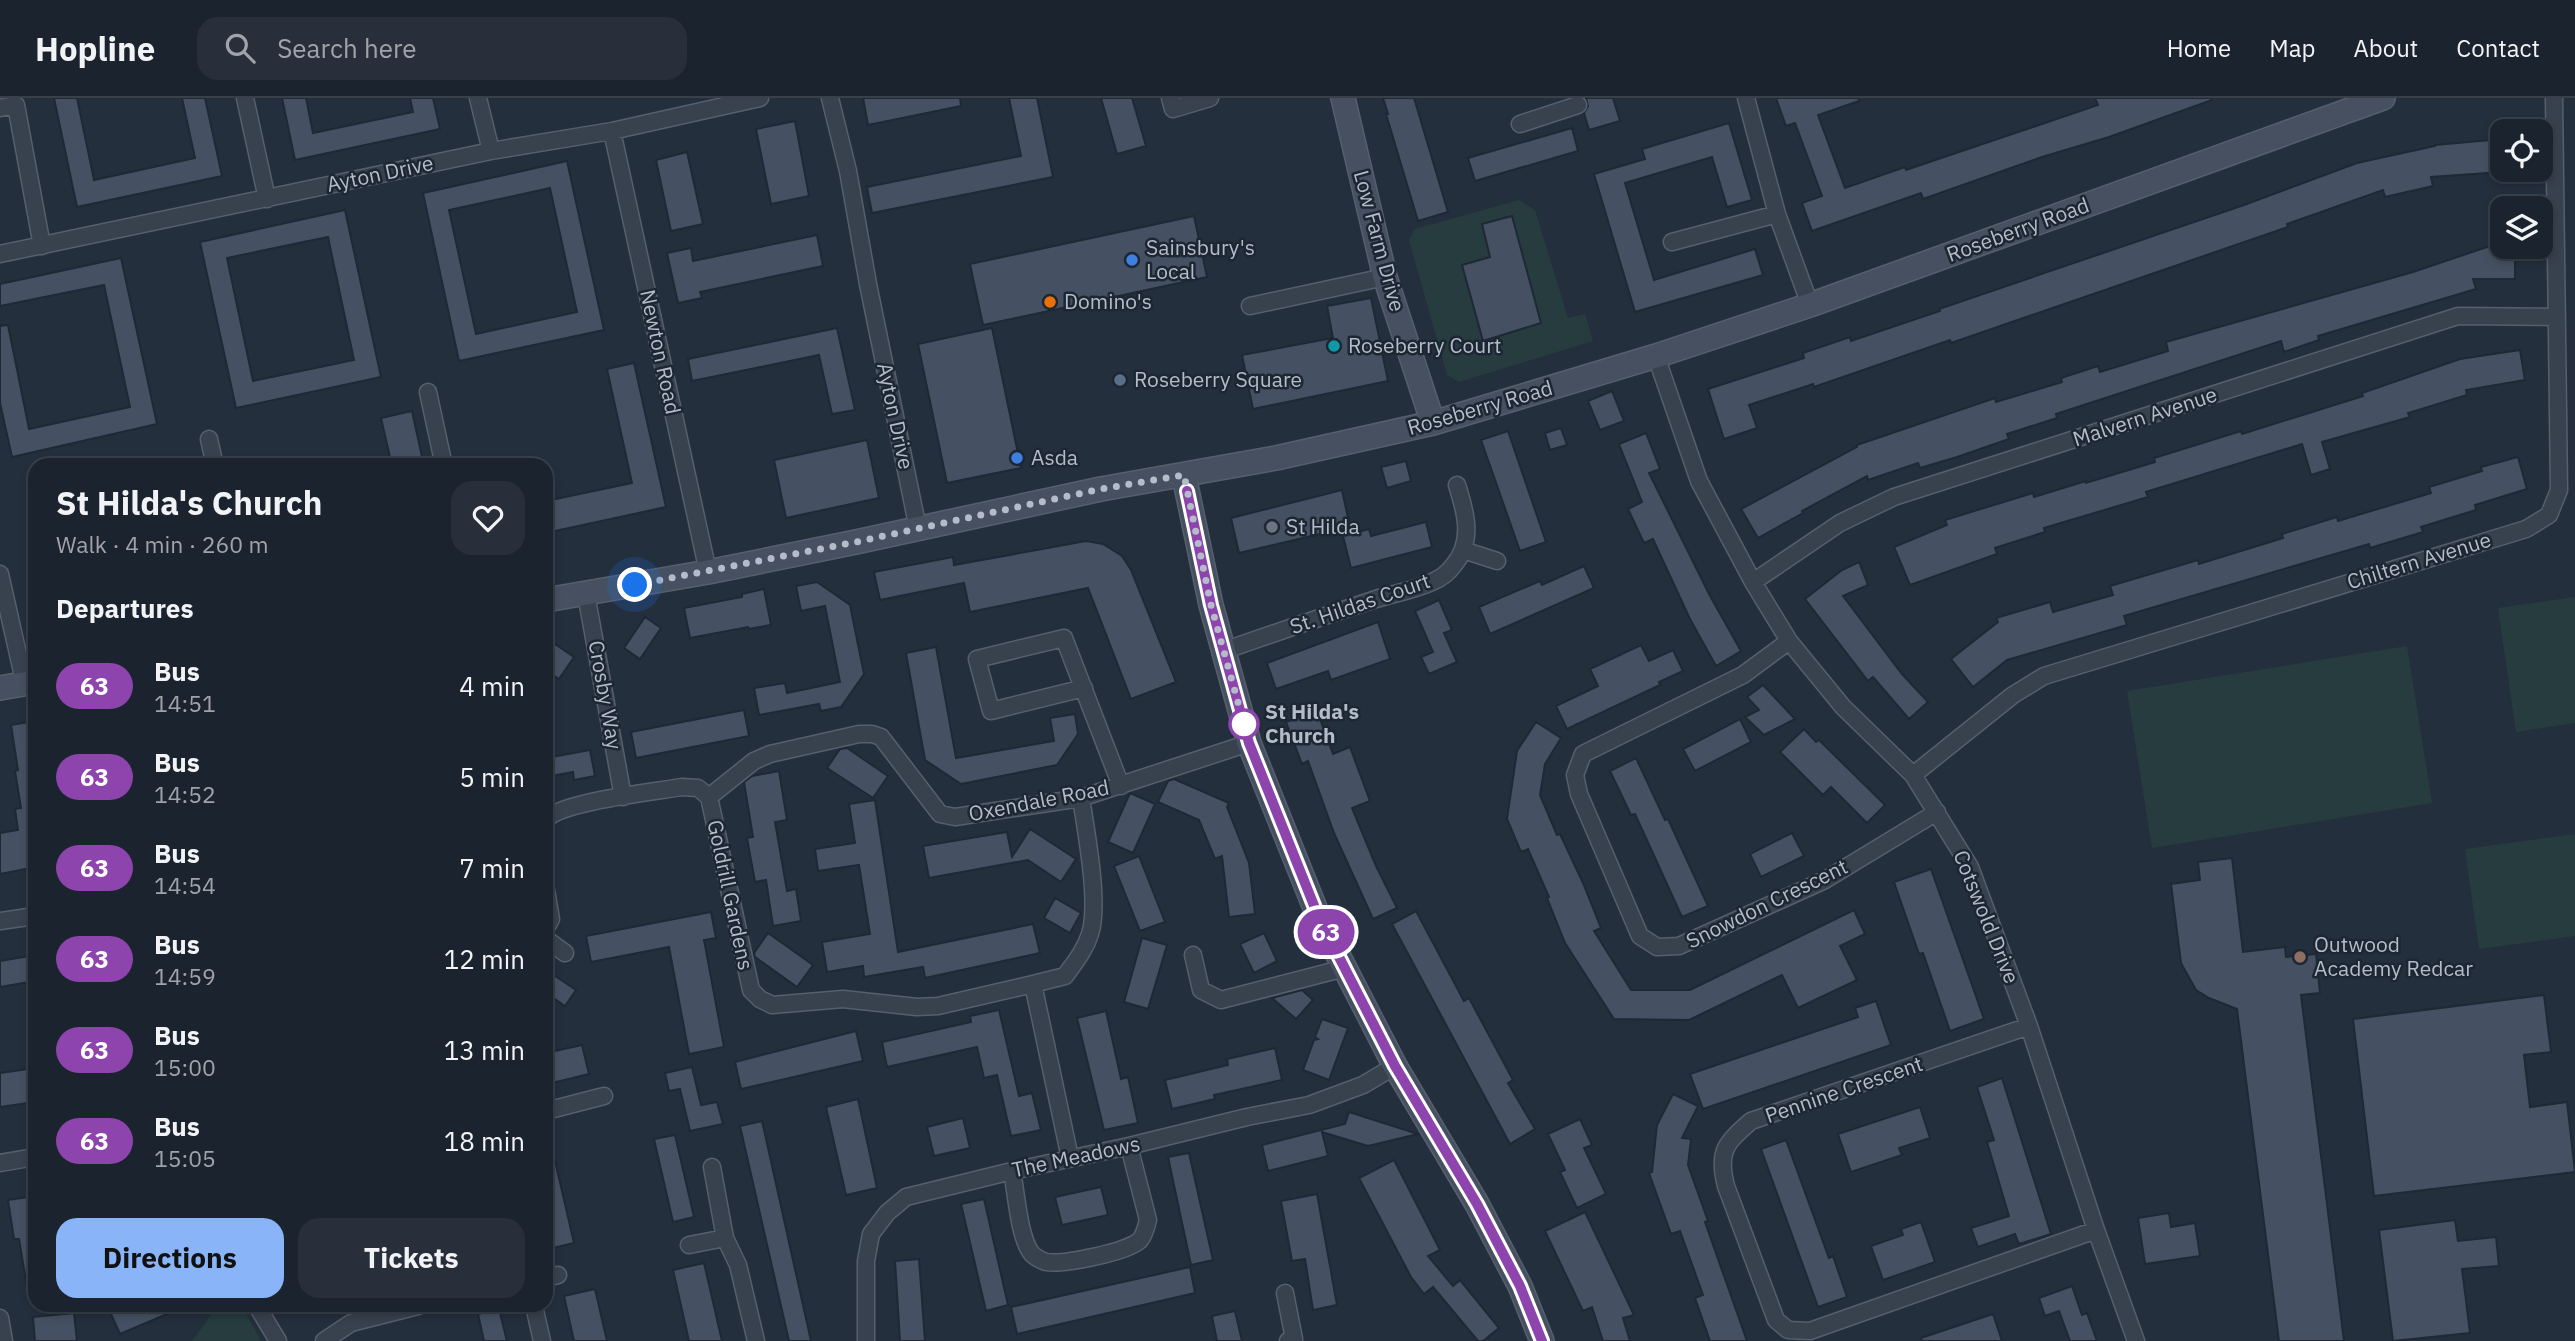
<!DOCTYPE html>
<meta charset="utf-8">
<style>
:root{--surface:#1b232e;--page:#282f3a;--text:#f1f3f6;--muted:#a0a4aa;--line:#39404a;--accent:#8ab4f8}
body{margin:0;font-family:"IBM Plex Sans",sans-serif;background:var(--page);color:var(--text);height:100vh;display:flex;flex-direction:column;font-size:26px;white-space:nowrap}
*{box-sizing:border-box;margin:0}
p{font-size:23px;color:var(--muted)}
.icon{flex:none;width:38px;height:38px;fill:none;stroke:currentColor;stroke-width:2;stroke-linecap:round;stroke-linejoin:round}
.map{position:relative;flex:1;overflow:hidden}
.side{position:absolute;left:28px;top:360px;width:525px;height:854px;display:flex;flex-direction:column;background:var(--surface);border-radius:21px;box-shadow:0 4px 10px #0003,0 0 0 2px var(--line)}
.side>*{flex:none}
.badge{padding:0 14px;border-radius:23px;font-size:24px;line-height:46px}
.tools{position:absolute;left:2490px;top:21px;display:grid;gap:14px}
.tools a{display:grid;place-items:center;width:63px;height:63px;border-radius:14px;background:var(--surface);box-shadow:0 4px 10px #0003,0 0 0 2px var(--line);font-size:35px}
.you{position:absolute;width:35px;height:35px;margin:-18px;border:5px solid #fff;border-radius:50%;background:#1a73e8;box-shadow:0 0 0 10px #1a73e833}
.map>.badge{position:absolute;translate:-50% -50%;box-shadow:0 0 0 4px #fff}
h2{padding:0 28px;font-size:26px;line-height:63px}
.round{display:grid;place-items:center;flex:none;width:74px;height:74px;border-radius:21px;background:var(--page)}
.overview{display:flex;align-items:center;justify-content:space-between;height:119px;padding:0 28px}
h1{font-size:33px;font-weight:700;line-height:52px}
.action{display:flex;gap:14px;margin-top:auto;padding:14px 28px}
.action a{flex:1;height:80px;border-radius:21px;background:var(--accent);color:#111;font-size:28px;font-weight:700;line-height:80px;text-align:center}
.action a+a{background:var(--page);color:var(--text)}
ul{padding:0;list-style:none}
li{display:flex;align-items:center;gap:21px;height:91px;padding:0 28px}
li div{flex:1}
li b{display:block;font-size:26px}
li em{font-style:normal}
li .badge{min-width:77px;font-weight:700;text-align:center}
header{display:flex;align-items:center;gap:42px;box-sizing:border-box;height:98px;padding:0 35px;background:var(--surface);border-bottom:2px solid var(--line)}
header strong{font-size:33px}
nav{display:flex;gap:38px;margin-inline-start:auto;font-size:24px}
.search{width:490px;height:63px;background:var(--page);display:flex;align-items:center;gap:18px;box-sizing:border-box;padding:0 24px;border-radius:21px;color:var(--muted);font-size:26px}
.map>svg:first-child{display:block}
.green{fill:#263c3f}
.building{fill:#455162;stroke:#1f2835;stroke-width:2;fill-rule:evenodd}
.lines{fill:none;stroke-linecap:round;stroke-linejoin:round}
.street-casing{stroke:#565f6c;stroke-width:19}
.secondary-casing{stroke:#565f6c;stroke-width:26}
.street{stroke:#38414e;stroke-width:16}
.secondary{stroke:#465061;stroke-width:23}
.line-casing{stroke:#fff;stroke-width:16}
.line{stroke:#8e44ad;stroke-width:10}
.walk{stroke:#b4bcc9;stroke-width:7;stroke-dasharray:0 12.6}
.shop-dot{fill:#3f7fe0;stroke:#1d2633;stroke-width:2.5}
.food-dot{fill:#e8710a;stroke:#1d2633;stroke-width:2.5}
.culture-dot{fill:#0f9aa8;stroke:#1d2633;stroke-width:2.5}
.service-dot{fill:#5c6f8a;stroke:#1d2633;stroke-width:2.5}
.worship-dot{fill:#6b7280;stroke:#1d2633;stroke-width:2.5}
.stop-dot{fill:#fff;stroke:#8e44ad;stroke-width:3.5}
.education-dot{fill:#8d6e63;stroke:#1d2633;stroke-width:2.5}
.labels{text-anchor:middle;stroke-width:5;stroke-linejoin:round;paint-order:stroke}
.street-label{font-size:21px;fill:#b4bcc9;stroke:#1d2633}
.poi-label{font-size:21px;fill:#b4bcc9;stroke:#1d2633;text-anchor:start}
.stop-label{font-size:21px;font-weight:bold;fill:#b4bcc9;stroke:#1d2633;text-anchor:start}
</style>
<header>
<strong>Hopline</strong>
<div class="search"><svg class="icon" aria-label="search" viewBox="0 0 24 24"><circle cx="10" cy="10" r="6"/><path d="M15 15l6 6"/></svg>Search here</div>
<nav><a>Home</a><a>Map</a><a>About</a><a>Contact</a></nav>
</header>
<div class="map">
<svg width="2575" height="1243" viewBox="0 0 2575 1243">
<rect width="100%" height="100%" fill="#242f3e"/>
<!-- green -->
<path class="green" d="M1519,102L1535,112L1568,220L1585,216L1593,243L1459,284L1447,277L1409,142L1415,131Z
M2575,499V625L2516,634L2498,510Z
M2407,548L2432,705L2152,750L2127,593Z
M2575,736V838L2479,851L2465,751Z
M218,1208H242L261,1243H192Z"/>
<!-- building -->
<path class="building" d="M54,0H77L94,82L195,60L182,0H205L222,78L77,109Z
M282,0H306L313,35L413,14L410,0H433L440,31L295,62Z
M863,0H960L961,8L868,27Z
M1009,0H1037L1053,79L872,115L867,89L1021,58Z
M1101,0H1132L1146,48L1117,56Z
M1383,0H1414L1448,114L1418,123L1386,16H1388Z
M1586,0H1613L1620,23L1589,32L1584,15L1588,8Z
M1776,0H1858L1859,3L1818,17L1845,90L1905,69L1906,72L2098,7L2095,0H2211L2212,2L2109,39L2042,59L1923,101L1921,95L1812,133L1802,105L1822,98L1795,25L1786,28Z
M795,23L809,98L771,106L756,31Z
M1729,25L1752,102L1727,109L1712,59L1625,85L1654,182L1755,151L1763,177L1635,214L1594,76L1645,61L1642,51Z
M1572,30L1578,53L1475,83L1468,60Z
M2502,41V74L2431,79L2433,88L2385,99L2383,92L2287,126L2288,129L1951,245L1950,242L1814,289L1813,286L1749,307L1757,330L1724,341L1708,291L1804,260L1803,255L1850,239L1851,243L1940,213L1939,211L2244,107L2357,65L2435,48V47Z
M687,54L703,126L671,133L656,62Z
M567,63L604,232L459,263L423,95ZM550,90L577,214L476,236L449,112Z
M345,112L381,279L236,310L200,144ZM328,139L354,262L253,283L227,160Z
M1194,118L1207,179L983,227L970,166Z
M1512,118L1541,225L1483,243L1462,167L1490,159L1482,126Z
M817,137L823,168L700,194L702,200L678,205L667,155L691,150L693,163Z
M2502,144V149H2515V181H2473L2476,191L2318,238L2319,242L2284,254L2281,243L2056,316L2057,320L2007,336L2009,341L1957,359L1920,370L1918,365L1868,382L1867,378L1802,413L1803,415L1758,440L1741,411L1857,349V347L1995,300L1996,304L2062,284L2061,280L2098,268L2100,274L2168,253L2166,244L2413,174Z
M121,160L157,326L12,359L0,305V228L8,227L29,331L130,309L104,187L0,208V186Z
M1371,200L1388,283L1253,311L1242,257L1333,240L1327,208Z
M837,230L855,312L832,316L819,257L692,283L688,261Z
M992,230L1021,370L947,385L918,246Z
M2520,252L2525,282L2466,292L2467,297L2408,315L2410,319L2322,344L2330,371L2311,377L2302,346L2146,394L2148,399L2044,430L2045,434L1995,450L1997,456L1910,487L1894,449L1947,427L1945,422L2033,395L2034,399L2086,383V385L2155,364L2154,360L2241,333L2242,336L2363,298L2362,295L2460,261Z
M634,265L666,409L546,435V403L632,385L607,271Z
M1612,293L1624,323L1600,332L1588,303Z
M412,313L424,368H392L381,320Z
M1561,330L1567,347L1550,352L1545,335Z
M1508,333L1546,444L1520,453L1481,342Z
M1646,335L1660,371L1649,375L1709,496L1741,553L1716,568L1690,521L1653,441L1644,445L1628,411L1642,404L1619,346Z
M867,342L879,400L786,420L774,362Z
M2518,359L2527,391L2475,407L2476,412L2421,429L2423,434L2370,450L2369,446L2124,518L2127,527L2007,562L1973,589L1951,561L1998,524L1996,520L2050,504L2053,514L2113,497L2110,488L2198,462L2199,466L2283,440L2282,436L2337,419L2338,423L2431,395L2429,389L2482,373L2481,369Z
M1406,363L1411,383L1387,390L1381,369Z
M1342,392L1350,429L1239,455L1231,420Z
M1426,424L1432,449L1351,470L1343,438L1369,431L1371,438Z
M1086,443L1103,446L1122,458L1131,472L1176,584L1131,601L1088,490L970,514L964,485L880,502L874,474L953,459L954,467Z
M1859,464L1868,487L1843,498L1902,576L1928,604L1909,621L1873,579L1868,583L1805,501L1842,472Z
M1584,468L1594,490L1490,536L1479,509L1540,483L1542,487Z
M817,484L850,507L864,576L841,609L821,613L819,606L759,617L754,590L785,585L787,595L840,584L825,508L801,513L796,488Z
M764,491L771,527L749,531L748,529L690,540L684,510L742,499V496Z
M1439,502L1452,532L1444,535L1457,564L1429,576L1421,559L1433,554L1415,513Z
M645,519L661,530L640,561L624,550Z
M1378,524L1390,561L1331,582L1328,573L1276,591L1267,565Z
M546,540L574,559L559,581L546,573Z
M1641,547L1649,563L1673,552L1683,573L1659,584L1660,587L1567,631L1556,608L1598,588L1590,571Z
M936,549L956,660L1054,643L1050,620L1075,616L1078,636L1057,667L961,686L925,662L906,555Z
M1763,587L1795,621L1764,637L1745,619L1759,612L1747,599Z
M744,612L749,638L636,660L631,634Z
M1317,613L1333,656L1350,649L1370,703L1352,710L1376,768L1397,810L1373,821L1334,735L1308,663L1302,666L1286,624Z
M1740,621L1751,644L1695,673L1683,651Z
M35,623V775H26V771L0,776V735L18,732L15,711L21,710L15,673L18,672L11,627Z
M1536,624L1561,640L1545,666L1540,697L1557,737L1560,736L1583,785L1601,830L1594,833L1631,892H1690L1854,812L1865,836L1840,848L1857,882L1798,910L1782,877L1689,922L1614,921L1565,845L1547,800L1549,799L1528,751L1521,754L1507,721L1517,653Z
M1804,631L1816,644L1819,642L1885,707L1867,725L1831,689L1823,697L1780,654Z
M847,650L888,678L873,700L827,670L840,651Z
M590,652L595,678L574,682L573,674L546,679V660Z
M1636,660L1665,722L1668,721L1708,808L1682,819L1635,716L1631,717L1610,673Z
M779,673L787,722L775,724L787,793L796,791L801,823L773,828L766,782L755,784L747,740L753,739L744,684L752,678Z
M1174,681L1229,705L1227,709L1249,765L1255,816L1229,819L1222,758L1215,761L1199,722L1158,704L1168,683Z
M1130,695L1155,706L1133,755L1108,744Z
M875,702L898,854L1033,826L1040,855L925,880L923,869L864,879L863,868L827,874L822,844L870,836L859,767L818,773L815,751L855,745L849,706Z
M1030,731L1076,761L1061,784L1028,762L929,780L923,748L1007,734L1012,759Z
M1792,735L1804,758L1761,779L1750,756Z
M1139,758L1165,824L1140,833L1114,768Z
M2232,760L2243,854L2285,849L2286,859L2316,856L2320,895L2301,897L2344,1243H2279L2237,911L2209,900L2196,892L2181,865L2171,786L2200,782L2198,764Z
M1931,771L1984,921L1950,933L1923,855L1919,856L1894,784Z
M1055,800L1081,815L1070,835L1044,820Z
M1416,813L1464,903L1469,900L1513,982L1508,985L1535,1031L1510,1046L1392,826Z
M711,814L716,840L704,842L724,949L689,956L669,849L591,864L586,838Z
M768,835L813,867L797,889L755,859L754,855Z
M1264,835L1277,863L1254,875L1240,846Z
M1142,840L1167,847L1148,911L1124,904Z
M35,857V883L0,889V863Z
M546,872L576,892L565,908L546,895Z
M1302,892L1313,902L1296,921L1272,900Z
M2544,897L2551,954L2524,957L2530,1009L2567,1004L2575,1074L2374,1098L2353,921Z
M1876,903L1891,947L1703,1011L1690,976L1858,919L1855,910Z
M999,912L1019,998L1032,995L1041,1032L1011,1038L997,977L984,980L977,949L887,969L882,944L971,924L970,918Z
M1106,913L1121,981L1128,979L1138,1025L1104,1032L1077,920Z
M1322,921L1348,930L1329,982L1303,972L1314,942L1318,941L1315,939Z
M856,933L863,963L741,991L735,964Z
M582,947L589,976L552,985L546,955Z
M1275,950L1282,982L1214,997L1215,1001L1172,1011L1165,982L1228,967L1227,961Z
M692,969L701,1007L717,1004L723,1026L690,1033L680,991L669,993L665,975Z
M35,970V1004L0,1009V975Z
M2002,980L2051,1136L2019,1146L2015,1136L1978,1149L1971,1130L2009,1118L1987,1044L1994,1042L1977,989Z
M1673,996L1698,1008L1682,1040L1691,1041L1688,1067L1708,1123L1705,1124L1747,1243H1710L1695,1200L1703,1197L1680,1133L1671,1136L1649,1075L1652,1074L1657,1027Z
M858,1001L877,1090L846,1097L826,1009Z
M1920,1009L1930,1040L1899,1050L1902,1057L1851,1074L1838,1036Z
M1349,1014L1418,1036L1368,1048L1322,1034L1328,1058L1268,1073L1262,1047L1345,1026Z
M963,1020L970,1050L934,1058L927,1029Z
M1580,1021L1592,1047L1584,1050L1606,1096L1577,1110L1560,1074L1565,1072L1548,1036Z
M762,1023L811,1243H789L740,1028Z
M675,1037L694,1119L673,1124L654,1041Z
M1786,1042L1829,1160L1833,1158L1847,1199L1818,1209L1761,1051Z
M546,1054H553L574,1145L553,1150L546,1119Z
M1189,1055L1213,1162L1191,1167L1168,1059Z
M1394,1062L1440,1152L1428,1158L1453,1188L1460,1182L1499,1230L1483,1243H1478L1433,1189L1424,1196L1411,1179L1359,1080Z
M1101,1089L1108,1117L1062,1127L1055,1099Z
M1317,1096L1337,1207L1313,1212L1305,1161L1292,1163L1281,1103Z
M35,1098V1182L26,1183L19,1141H14L8,1102Z
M984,1101L1008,1207L986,1213L961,1106Z
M1585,1114L1634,1217L1623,1220L1630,1243H1603L1592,1209L1583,1213L1545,1133Z
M2169,1115L2171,1129L2195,1125L2200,1158L2145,1166L2138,1120Z
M2455,1122L2458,1143L2496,1139L2499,1168L2462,1171L2470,1235L2393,1243L2379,1132Z
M1921,1124L1935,1164L1883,1182L1871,1148L1903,1137L1901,1131Z
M919,1161L925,1243H900L895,1163Z
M704,1165L722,1243H689L673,1172Z
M1190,1169L1195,1195L1017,1236L1011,1209Z
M2072,1188L2082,1217L2087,1215L2097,1243H2070L2059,1213L2045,1218L2039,1200Z
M595,1191L607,1243H574L564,1198Z
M126,1208H186L120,1236L110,1214Z
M499,1211L507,1243H484L478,1216Z
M1235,1213L1242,1243H1217L1212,1218Z
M74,1215L77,1243H35L33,1219Z
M1993,1216L2002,1243H1922L1921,1240Z"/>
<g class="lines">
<!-- street casing -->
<g class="street-casing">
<path id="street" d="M245,0L267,101
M478,0L491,53
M830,0L848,73L868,186L918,431
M1170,0L1173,11L1210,0
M1746,0L1777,116L1810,207
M0,10L16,7L42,148
M1520,26L1578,7
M612,33L708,474
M1672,144L1777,116
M0,156L491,53L612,33L760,0
M1250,208L1385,179
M1656,258L1699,383L1753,484L1789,543L1843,609L1913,677L1970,769L2029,928L2096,1132L2136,1243
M428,294L444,368
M209,341L215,368
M1463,452L1497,463
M0,476L25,587
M1753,484L1840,425L1894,399L2458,218L2557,219
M586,496L623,699
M1789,543L1743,577L1583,656L1575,677L1579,696L1640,838L1657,849L1679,848L1825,782L1937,714
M1223,553C1272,536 1321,519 1370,503C1390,496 1413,493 1432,484C1439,481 1448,475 1453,468C1474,444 1466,415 1457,387
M1084,590L991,613L977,561L1064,540L1121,688
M1913,677L2013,597L2044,578L2526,431L2549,417L2559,392L2554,0
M709,699L754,663L770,656L859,636H872L881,639L940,716L955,719L1081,700L1249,645
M546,721C565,703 653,694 682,689L698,690L709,699L751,892L760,901L772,907L843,901L917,909L938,908L1033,886L1070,1060
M546,792L551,821L546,830
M0,823L35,818
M546,841L565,855
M1193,857L1201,892L1221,902L1345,870
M1033,886L1065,878C1075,864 1085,852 1090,836C1100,806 1086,733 1081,700
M2029,928L1751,1023C1726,1045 1717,1053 1726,1088L1776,1222L1788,1232L1810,1233L2096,1132
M546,1013L604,998
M0,1065L35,1059
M712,1069L725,1140L738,1167L756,1243
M1012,1073C1016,1093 1019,1141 1032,1156C1035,1159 1042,1163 1046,1164C1063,1167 1128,1154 1140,1142C1145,1136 1146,1129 1148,1122L1129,1048
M689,1147L725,1140
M546,1180L558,1177
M1285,1195L1294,1241L1288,1243
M257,1208L278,1243
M534,1208L542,1243
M0,1220L4,1243
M324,1243L351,1225L418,1208
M866,1243V1163L871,1136L887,1115L906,1099L1012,1073L1129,1048L1247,1019L1309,1007L1363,987L1395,968"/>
</g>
<!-- secondary casing -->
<g class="secondary-casing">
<path id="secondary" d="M1343,0L1385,179L1433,325
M1184,378L1211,507L1249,645L1319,820L1395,968L1477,1106L1520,1188L1542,1243
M546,502L708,474L856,444L1101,391L1276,360L1433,325L1656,258L1810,207L2383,0
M0,590L35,584"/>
</g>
<!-- street -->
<use href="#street" class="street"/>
<!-- secondary -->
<use href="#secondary" class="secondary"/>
</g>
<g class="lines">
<!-- line casing -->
<g class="line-casing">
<path id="line" d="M1187,393L1211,507L1249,645L1319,820L1395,968L1477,1106L1520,1188L1542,1243"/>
</g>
<!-- line -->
<use href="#line" class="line"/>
<!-- walk -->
<path class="walk" d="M635,487L856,444L1101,391L1184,377L1211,507L1244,626"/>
</g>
<!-- markers -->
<g class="shop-dot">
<circle cx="1132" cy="162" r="7"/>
<circle cx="1017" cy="360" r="7"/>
</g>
<circle class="food-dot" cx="1050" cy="204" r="7"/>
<circle class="culture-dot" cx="1334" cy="248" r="7"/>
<circle class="service-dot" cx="1120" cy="282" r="7"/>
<circle class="worship-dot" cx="1272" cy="429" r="7"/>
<circle class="stop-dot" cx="1244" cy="626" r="14"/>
<circle class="education-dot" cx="2300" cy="859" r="7"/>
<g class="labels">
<!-- street labels -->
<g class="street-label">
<text transform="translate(380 76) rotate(-12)" y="7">Ayton Drive</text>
<text transform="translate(2018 132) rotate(-20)" y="7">Roseberry Road</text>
<text transform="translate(1379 143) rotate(75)" y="7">Low Farm Drive</text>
<text transform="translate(660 254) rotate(78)" y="7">Newton Road</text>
<text transform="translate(1480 310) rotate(-16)" y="7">Roseberry Road</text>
<text transform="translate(895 318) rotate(78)" y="7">Ayton Drive</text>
<text transform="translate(2145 319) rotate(-18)" y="7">Malvern Avenue</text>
<text transform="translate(2419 463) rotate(-17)" y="7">Chiltern Avenue</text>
<text transform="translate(1360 506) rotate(-19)" y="7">St. Hildas Court</text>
<text transform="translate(605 597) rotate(80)" y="7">Crosby Way</text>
<text transform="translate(1039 703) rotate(-11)" y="7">Oxendale Road</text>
<text transform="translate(730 797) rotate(78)" y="7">Goldrill Gardens</text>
<text transform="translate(1767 806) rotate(-26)" y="7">Snowdon Crescent</text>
<text transform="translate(1986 819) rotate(68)" y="7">Cotswold Drive</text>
<text transform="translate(1844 992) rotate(-19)" y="7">Pennine Crescent</text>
<text transform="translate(1076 1059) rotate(-12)" y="7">The Meadows</text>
</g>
<!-- poi labels -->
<g class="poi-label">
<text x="1146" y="157">Sainsbury's<tspan x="1146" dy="24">Local</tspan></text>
<text x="1064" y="211">Domino's</text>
<text x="1348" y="255">Roseberry Court</text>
<text x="1134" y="289">Roseberry Square</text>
<text x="1031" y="367">Asda</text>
<text x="1286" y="436">St Hilda</text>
<text x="2314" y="854">Outwood<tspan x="2314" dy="24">Academy Redcar</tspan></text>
</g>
<!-- stop labels -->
<g class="stop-label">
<text x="1265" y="621">St Hilda's<tspan x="1265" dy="24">Church</tspan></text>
</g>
</g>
</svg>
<div class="tools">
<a><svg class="icon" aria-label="locate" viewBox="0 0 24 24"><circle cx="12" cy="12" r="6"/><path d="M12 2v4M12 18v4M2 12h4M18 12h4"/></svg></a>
<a><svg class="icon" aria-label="layers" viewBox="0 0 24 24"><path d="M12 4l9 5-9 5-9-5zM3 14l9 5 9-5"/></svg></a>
</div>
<div class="you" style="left:635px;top:487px"></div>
<b class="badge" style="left:1326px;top:834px;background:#8e44ad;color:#fff">63</b>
<section class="side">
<div class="overview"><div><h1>St Hilda's Church</h1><p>Walk · 4 min · 260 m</p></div><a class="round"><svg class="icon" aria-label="heart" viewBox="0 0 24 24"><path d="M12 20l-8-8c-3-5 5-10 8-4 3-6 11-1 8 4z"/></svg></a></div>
<h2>Departures</h2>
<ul>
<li><span class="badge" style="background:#8e44ad;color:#fff">63</span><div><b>Bus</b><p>14:51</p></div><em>4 min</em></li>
<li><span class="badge" style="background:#8e44ad;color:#fff">63</span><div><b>Bus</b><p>14:52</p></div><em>5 min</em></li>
<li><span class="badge" style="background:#8e44ad;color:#fff">63</span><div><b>Bus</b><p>14:54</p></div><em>7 min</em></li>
<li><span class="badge" style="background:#8e44ad;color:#fff">63</span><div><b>Bus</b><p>14:59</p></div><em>12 min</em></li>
<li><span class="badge" style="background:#8e44ad;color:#fff">63</span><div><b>Bus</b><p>15:00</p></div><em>13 min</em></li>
<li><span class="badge" style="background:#8e44ad;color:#fff">63</span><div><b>Bus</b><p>15:05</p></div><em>18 min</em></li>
</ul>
<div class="action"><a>Directions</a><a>Tickets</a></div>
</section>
</div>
